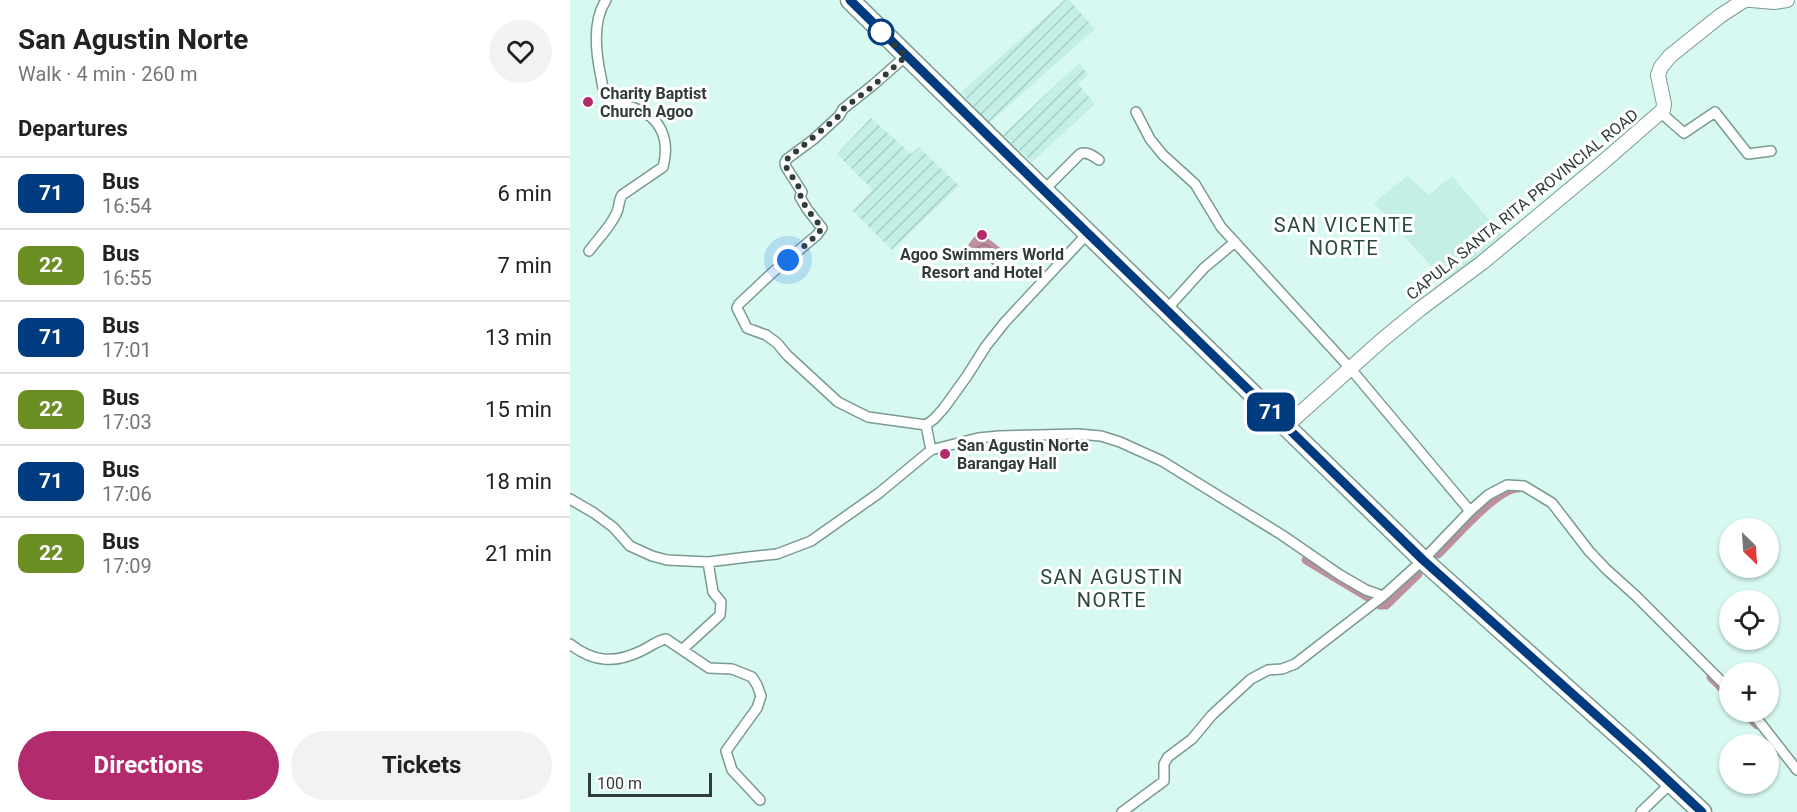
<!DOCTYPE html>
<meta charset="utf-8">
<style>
:root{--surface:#fff;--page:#f2f2f2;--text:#222;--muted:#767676;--line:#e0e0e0;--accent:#b22b6d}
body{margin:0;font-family:Roboto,sans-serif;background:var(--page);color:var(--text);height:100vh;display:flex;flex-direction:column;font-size:22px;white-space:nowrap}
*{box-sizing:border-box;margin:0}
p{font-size:20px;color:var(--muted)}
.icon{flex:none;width:33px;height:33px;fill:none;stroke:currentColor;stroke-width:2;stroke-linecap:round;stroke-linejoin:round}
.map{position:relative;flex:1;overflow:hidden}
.side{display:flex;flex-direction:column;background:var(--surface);width:570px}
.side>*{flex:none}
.badge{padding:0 12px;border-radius:9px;font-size:21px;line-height:39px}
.needle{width:39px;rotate:155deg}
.buttons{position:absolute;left:1149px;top:518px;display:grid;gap:12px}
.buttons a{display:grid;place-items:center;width:60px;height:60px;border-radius:50%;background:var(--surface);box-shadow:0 2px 4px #0004;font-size:30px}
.scale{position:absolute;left:18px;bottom:15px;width:124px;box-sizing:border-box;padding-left:6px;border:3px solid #2f3c39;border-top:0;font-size:16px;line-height:21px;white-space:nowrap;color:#2f3c39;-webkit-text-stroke:4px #fff;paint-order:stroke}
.you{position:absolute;width:30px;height:30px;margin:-15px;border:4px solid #fff;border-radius:50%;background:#1a73e8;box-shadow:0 0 0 9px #1a73e833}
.map>.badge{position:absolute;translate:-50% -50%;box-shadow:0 0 0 3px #fff}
h2{padding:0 18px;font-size:22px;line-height:54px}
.round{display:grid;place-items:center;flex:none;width:63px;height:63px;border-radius:32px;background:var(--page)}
.headline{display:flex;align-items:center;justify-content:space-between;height:102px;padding:0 18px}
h1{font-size:28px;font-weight:700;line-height:45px}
.button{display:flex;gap:12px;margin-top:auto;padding:12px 18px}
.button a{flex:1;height:69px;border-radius:36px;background:var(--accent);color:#fff;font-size:24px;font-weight:700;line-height:69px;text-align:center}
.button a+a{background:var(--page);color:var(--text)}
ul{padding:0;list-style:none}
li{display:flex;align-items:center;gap:18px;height:72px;padding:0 18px;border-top:2px solid var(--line)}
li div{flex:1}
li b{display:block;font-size:22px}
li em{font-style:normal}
li .badge{min-width:66px;font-weight:700;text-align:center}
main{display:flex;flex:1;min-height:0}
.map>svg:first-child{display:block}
.built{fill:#c4efe6}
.industrial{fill:url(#industrial-furrows)}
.water{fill:url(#water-waves)}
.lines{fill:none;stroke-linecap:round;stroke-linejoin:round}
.canal{stroke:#bd8f9f;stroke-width:9}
.street-casing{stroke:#7a9a93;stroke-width:12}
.secondary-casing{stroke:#7a9a93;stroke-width:16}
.highway-casing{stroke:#7a9a93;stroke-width:21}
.street{stroke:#fff;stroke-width:9}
.secondary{stroke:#fff;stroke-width:14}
.highway{stroke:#fff;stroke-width:18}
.line-casing{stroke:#fff;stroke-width:14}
.line{stroke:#003b80;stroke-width:9}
.walk{stroke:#2f3c39;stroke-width:6;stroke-dasharray:0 10.8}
.stop-dot{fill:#fff;stroke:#003b80;stroke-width:3}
.poi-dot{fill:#b22b6d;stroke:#fff;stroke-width:2}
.labels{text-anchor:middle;stroke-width:6;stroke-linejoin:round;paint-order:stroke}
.poi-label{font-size:16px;font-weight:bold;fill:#2f3c39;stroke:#fff;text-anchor:start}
.street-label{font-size:16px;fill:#2f3c39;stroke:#fff}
.quarter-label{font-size:20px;letter-spacing:1.5px;fill:#2a4842;stroke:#fff}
</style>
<main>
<section class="side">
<div class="headline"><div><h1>San Agustin Norte</h1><p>Walk · 4 min · 260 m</p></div><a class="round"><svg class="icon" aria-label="heart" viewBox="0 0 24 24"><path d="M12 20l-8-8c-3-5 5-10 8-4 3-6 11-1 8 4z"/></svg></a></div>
<h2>Departures</h2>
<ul>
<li><span class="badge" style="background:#003b80;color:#fff">71</span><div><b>Bus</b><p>16:54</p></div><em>6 min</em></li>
<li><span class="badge" style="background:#6b8e23;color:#fff">22</span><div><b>Bus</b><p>16:55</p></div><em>7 min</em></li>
<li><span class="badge" style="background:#003b80;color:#fff">71</span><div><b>Bus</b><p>17:01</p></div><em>13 min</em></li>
<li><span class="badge" style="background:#6b8e23;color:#fff">22</span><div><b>Bus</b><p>17:03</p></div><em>15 min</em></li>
<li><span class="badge" style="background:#003b80;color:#fff">71</span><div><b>Bus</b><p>17:06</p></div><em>18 min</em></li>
<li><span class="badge" style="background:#6b8e23;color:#fff">22</span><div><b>Bus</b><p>17:09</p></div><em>21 min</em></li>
</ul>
<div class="button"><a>Directions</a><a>Tickets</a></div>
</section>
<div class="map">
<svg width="1227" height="812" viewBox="0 0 1227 812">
<defs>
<pattern id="industrial-furrows" width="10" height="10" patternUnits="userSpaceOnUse" patternTransform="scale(1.5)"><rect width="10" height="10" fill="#c4efe6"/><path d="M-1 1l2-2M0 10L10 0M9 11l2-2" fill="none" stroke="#a9cec6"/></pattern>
<pattern id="water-waves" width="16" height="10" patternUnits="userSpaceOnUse" patternTransform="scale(1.5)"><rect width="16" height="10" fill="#bd8f9f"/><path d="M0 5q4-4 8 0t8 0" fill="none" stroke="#9a7683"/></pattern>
</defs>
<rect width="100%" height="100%" fill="#d7f9f2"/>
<!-- built -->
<path class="built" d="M837,176L859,195L882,176L937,241L879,286L804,203Z"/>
<!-- industrial -->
<path class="industrial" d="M495,0H499L525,29L419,123L391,92Z
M509,63L518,75L508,84L525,104L462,162L433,135Z
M301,118L341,154L349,147L389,186L322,250L283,211L303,190L267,154Z"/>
<!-- water -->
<path class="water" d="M409,231L434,251L423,265L398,245Z"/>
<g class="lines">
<!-- canal -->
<path class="canal" d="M868,554C884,539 927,488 948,488
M736,560L801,599
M810,605H816L848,574
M1141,677L1160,696
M1174,711L1187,725"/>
<!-- street casing -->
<g class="street-casing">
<path id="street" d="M336,56L303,85L273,109L269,116L244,139L217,159L215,163L216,167L232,192L230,197L237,209L252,228L247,235L203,272L169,304L167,308L177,328L196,335L207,343L217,355L268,402L298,417L356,425
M566,112L580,139L593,155L625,184L651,227L780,368L900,511
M1090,112L1114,133L1145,112L1178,154L1201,151
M474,190L510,154C517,151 523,156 529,160
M19,251C28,239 40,227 46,214C50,207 48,201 52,195L93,167C100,141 92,117 64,108C57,105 44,105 38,99C33,94 32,83 31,77C26,54 22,21 36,0
M596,310L634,268L665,242
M361,450L356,425L364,419L374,408L397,376L416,346L435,322L518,233
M0,499L24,513L43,527L60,546L82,556L97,560L138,562L178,557L207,554L241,541L309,493L361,450L408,438L429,436L508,434L531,436L550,442L592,461L712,535L770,575L796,590L813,596L853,560L900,511L918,495L937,485L954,486L982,503L1019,551L1036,569L1066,596L1160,690
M0,644C23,662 44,664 71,651C80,647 86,641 96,639L139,668L162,669L182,677L187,685L191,696L187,708L156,751L162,770L190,800
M113,649L150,615L151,602L143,592L138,562
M1181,711L1227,770
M552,812L594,781V764L598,757L622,739L642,715L681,679L698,670L712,669L725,664L813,596
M1071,812L1101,783"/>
</g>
<!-- secondary casing -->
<g class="secondary-casing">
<path id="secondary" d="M1181,0L1204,2L1217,0
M716,426L812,340L850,309L913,262L1032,163L1093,110L1094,104L1088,75L1091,67L1100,56L1150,16L1173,1L1178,0"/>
</g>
<!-- highway casing -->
<g class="highway-casing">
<path id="highway" d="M280,0L453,170L853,560L1073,757L1132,812"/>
</g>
<!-- street -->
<use href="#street" class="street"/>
<!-- secondary -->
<use href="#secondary" class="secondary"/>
<!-- highway -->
<use href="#highway" class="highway"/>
</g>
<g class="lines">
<!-- line casing -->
<g class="line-casing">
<path id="line" d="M280,0L453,170L853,560L1073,757L1132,812"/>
</g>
<!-- line -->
<use href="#line" class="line"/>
<!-- walk -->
<path class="walk" d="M218,260L247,235L252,228L237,209L230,197L232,192L216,167L215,163L217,159L269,116L273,109L303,86L336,56L311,32"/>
</g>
<!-- markers -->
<circle class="stop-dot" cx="311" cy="32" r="12"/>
<g class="poi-dot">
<circle cx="18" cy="102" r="6"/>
<circle cx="412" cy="235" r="6"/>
<circle cx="375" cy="454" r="6"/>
</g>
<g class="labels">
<!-- poi labels -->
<g class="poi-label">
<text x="30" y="99">Charity Baptist<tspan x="30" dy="18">Church Agoo</tspan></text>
<text x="412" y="260" text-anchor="middle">Agoo Swimmers World<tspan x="412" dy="18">Resort and Hotel</tspan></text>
<text x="387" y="451">San Agustin Norte<tspan x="387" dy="18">Barangay Hall</tspan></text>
</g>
<!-- street labels -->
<g class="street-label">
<text transform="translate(952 204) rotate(-39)" y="6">CAPULA SANTA RITA PROVINCIAL ROAD</text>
</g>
<!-- quarter labels -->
<g class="quarter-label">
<text x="774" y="232">SAN VICENTE<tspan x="774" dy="23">NORTE</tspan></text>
<text x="542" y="584">SAN AGUSTIN<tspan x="542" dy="23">NORTE</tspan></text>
</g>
</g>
</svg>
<div class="buttons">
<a><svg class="needle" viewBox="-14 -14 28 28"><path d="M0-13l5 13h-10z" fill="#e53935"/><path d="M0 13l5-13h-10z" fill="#767676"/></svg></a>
<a><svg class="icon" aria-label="locate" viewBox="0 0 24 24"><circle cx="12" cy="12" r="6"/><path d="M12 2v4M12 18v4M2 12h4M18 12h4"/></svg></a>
<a>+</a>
<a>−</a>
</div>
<div class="scale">100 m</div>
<div class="you" style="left:218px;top:260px"></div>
<b class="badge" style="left:701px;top:412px;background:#003b80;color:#fff">71</b>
</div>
</main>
